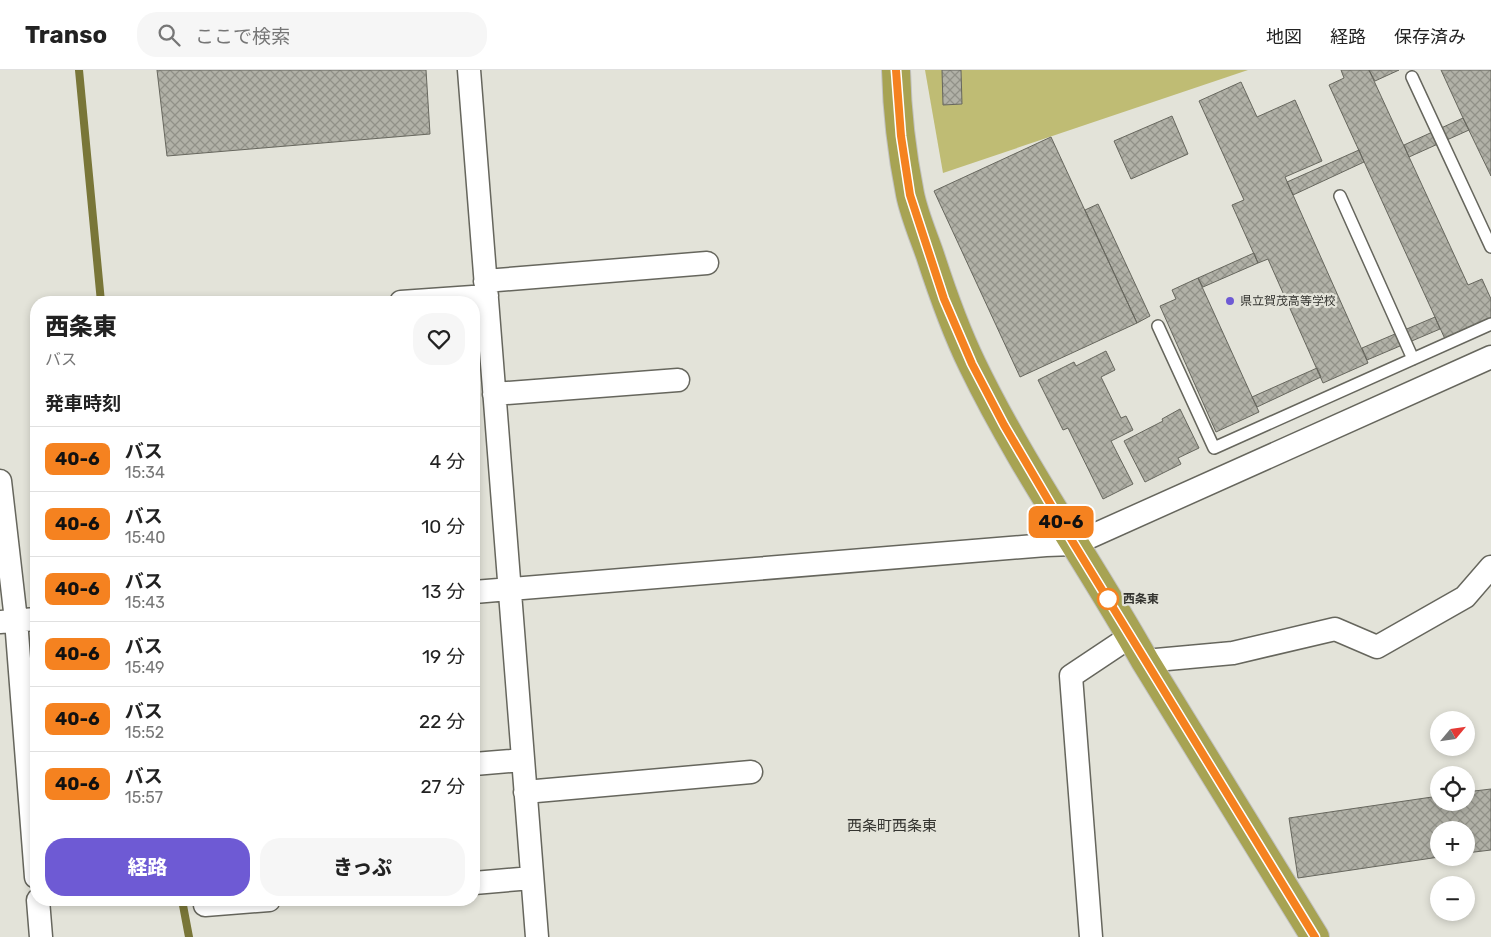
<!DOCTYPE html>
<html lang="ja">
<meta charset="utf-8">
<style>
:root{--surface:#fff;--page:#f6f6f6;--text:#222;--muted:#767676;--line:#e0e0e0;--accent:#6e5ad4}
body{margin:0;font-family:Rubik,"Noto Sans JP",sans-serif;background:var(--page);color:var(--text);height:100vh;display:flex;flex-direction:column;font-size:19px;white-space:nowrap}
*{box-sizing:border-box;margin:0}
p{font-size:16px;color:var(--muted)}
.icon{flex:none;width:28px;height:28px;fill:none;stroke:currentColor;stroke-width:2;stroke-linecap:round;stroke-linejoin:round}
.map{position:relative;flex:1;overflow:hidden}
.drawer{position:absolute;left:30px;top:226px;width:450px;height:610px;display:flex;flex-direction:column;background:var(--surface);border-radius:20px;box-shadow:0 2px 8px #0003}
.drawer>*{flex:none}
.badge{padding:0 10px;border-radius:8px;font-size:18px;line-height:32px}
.needle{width:32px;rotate:61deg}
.tools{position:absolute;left:1430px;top:641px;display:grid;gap:10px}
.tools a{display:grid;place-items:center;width:45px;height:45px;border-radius:50%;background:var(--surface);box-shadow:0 2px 8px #0003;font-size:25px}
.map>.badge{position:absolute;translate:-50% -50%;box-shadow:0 0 0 2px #fff}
h2{padding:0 15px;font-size:19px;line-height:45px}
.round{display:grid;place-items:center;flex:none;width:52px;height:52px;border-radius:20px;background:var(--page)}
.head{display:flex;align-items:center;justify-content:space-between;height:85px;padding:0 15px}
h1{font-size:24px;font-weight:800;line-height:38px}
.action{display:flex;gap:10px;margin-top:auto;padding:10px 15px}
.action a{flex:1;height:58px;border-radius:20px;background:var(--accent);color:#fff;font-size:20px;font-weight:800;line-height:58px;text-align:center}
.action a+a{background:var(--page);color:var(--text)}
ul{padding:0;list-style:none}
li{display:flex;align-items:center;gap:15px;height:65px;padding:0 15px;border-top:1px solid var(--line)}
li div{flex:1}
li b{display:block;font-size:19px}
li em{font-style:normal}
li .badge{min-width:55px;font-weight:700;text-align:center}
header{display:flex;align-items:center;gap:30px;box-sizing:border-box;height:70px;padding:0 25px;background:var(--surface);border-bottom:1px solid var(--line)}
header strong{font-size:24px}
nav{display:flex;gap:28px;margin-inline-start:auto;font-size:18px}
.search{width:350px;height:45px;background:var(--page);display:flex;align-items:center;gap:12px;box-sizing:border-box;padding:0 18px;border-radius:20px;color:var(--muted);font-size:19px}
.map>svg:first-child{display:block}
.green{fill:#bfbc74}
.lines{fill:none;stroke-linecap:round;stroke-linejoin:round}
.stream{stroke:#797638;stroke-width:8}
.building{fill:url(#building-cross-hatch);stroke:#67675e}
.service-casing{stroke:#66665d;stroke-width:14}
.minor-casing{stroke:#66665d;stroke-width:25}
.trunk-casing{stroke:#c2c2c1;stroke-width:30}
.service{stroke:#fff;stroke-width:11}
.minor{stroke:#fff;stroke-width:22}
.trunk{stroke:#a7a353;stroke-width:28}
.line-casing{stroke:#fff;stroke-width:11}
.line{stroke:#f58220;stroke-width:8}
.poi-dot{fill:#6e5ad4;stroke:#e3e3d9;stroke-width:2}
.stop-dot{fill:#fff;stroke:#f58220;stroke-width:2.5}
.labels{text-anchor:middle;stroke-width:4.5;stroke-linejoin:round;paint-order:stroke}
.poi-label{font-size:12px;fill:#343430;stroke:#e3e3d9;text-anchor:start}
.stop-label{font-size:12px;font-weight:bold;fill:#343430;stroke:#e3e3d9;text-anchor:start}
.quarter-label{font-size:15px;fill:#343430;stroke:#e3e3d9}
</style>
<header>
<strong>Transo</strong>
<div class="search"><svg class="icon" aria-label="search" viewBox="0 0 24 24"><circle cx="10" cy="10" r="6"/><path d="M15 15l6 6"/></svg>ここで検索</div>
<nav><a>地図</a><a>経路</a><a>保存済み</a></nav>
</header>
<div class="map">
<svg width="1491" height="867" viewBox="0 0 1491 867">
<defs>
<pattern id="building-cross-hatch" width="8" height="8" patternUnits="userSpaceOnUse" patternTransform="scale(1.25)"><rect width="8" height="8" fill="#b1b1a7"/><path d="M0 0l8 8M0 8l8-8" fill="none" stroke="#919188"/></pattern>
</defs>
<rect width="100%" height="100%" fill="#e3e3d9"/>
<!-- green -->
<path class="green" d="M925,0H1248L943,103Z"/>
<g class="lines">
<!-- stream -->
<path class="stream" d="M79,0L101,232
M182,830L189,867"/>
</g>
<!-- building -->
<path class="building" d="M157,0H426L430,64L167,86Z
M942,0H961L962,34L943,35Z
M1341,0H1369L1468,215L1482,209L1491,229V249L1445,269L1329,15L1344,8Z
M1369,0H1399L1375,11Z
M1441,0H1491V106L1463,48Z
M1241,12L1257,47L1295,30L1322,91L1285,107L1368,293L1323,313L1268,189L1258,193L1232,135L1244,130L1199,31Z
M1172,46L1188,84L1131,109L1114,71Z
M1463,48L1469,60L1409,87L1404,75Z
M1051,67L1137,253L1020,307L934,121Z
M1359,80L1364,92L1293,125L1287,112Z
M1098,134L1150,246L1137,253L1085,140Z
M1254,183L1258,193L1203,217L1198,208Z
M1198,208L1259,342L1216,362L1160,236L1176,229L1172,220Z
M1435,247L1440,259L1367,290L1362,278Z
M1106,281L1115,300L1101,307L1121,348L1126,346L1133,360L1111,371L1133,414L1103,429L1068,358L1063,360L1038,310L1074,292L1076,296Z
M1317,298L1321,307L1257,337L1252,327Z
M1180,339L1199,378L1178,388L1181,394L1145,412L1124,371L1163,351L1162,349Z
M1491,719V780L1466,783V760H1439V787L1298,808L1289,748L1439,726V732H1466V722Z"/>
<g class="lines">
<!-- service casing -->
<g class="service-casing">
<path id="service" d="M1412,7L1491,177
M1340,126L1413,289
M1158,256L1214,378L1491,254"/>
</g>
<!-- minor casing -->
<g class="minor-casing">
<path id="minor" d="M469,0L537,867
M485,211L707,193
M401,232L487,226
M494,324L678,310
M0,411L16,550L36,807
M474,522L1046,475L1074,474L1491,287
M0,552L36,549
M1145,591L1233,583L1335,559L1377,577L1465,527L1491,497
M474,694L523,690
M525,722L751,702
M474,813L532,808
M38,830L41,867
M205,835L269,830
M1091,867L1071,606L1131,566"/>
</g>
<!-- trunk casing -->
<g class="trunk-casing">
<path id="trunk" d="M896,0C897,41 902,84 910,124C914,144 923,165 930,185C942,222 955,259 972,294C1022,398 1089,491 1145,591L1315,867"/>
</g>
<!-- service -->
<use href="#service" class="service"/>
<!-- minor -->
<use href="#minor" class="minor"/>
<!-- trunk -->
<use href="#trunk" class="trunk"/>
</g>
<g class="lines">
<!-- line casing -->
<g class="line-casing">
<path id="line" d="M896,0L901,66L910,125L944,229L972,294L1004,355L1074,474L1315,867"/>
</g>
<!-- line -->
<use href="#line" class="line"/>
</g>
<!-- markers -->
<circle class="poi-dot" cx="1230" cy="231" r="5"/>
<circle class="stop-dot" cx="1108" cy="529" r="10"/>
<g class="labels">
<!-- poi labels -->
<g class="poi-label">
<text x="1240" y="235">県立賀茂高等学校</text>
</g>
<!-- stop labels -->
<g class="stop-label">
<text x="1123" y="533">西条東</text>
</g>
<!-- quarter labels -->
<g class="quarter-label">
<text x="892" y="761">西条町西条東</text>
</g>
</g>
</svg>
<div class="tools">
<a><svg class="needle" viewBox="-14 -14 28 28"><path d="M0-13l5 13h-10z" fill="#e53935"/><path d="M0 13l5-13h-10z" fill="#767676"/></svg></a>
<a><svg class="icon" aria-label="locate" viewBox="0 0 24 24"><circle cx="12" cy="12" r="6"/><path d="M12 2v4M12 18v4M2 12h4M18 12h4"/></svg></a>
<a>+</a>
<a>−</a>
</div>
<b class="badge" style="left:1061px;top:452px;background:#f58220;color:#111">40-6</b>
<section class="drawer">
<div class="head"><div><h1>西条東</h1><p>バス</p></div><a class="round"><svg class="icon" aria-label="heart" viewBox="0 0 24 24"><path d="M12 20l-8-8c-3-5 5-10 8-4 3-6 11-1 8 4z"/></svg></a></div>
<h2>発車時刻</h2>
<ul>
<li><span class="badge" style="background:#f58220;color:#111">40-6</span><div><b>バス</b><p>15:34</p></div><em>4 分</em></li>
<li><span class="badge" style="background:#f58220;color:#111">40-6</span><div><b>バス</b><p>15:40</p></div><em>10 分</em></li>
<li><span class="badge" style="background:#f58220;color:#111">40-6</span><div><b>バス</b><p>15:43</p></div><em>13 分</em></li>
<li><span class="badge" style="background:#f58220;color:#111">40-6</span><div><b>バス</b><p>15:49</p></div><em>19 分</em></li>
<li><span class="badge" style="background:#f58220;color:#111">40-6</span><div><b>バス</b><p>15:52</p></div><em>22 分</em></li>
<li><span class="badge" style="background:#f58220;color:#111">40-6</span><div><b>バス</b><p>15:57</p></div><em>27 分</em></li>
</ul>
<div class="action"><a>経路</a><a>きっぷ</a></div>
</section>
</div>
